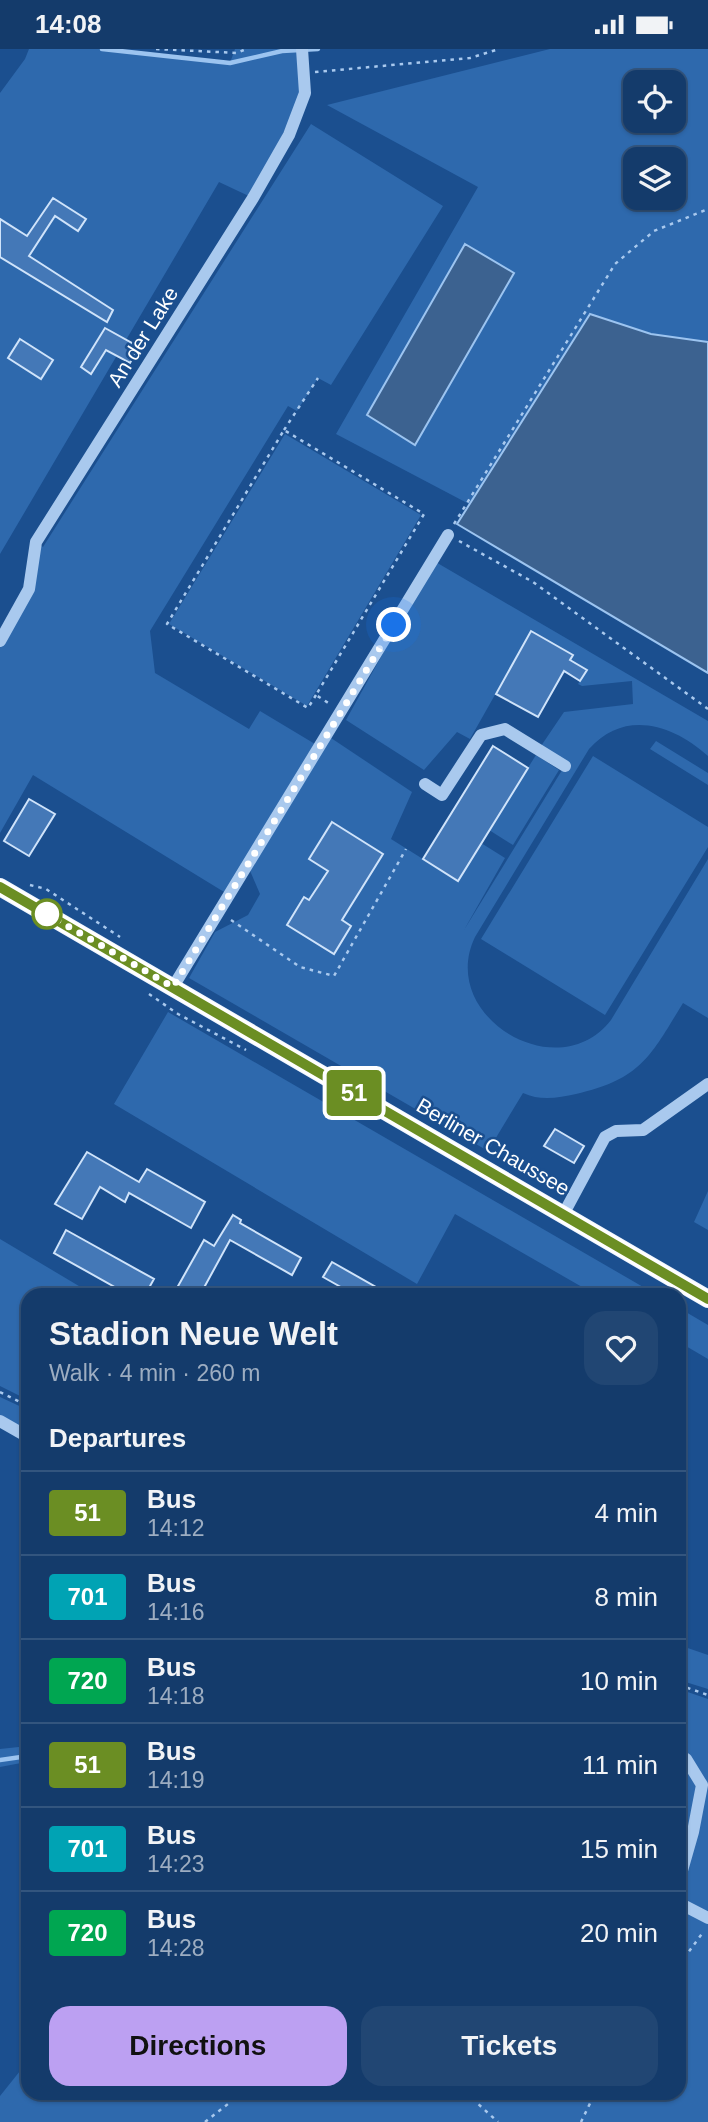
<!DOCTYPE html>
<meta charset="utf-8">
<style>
:root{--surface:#143b6b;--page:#214673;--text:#f1f3f6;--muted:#9dadc1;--line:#33557e;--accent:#bca0f2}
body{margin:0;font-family:Helvetica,sans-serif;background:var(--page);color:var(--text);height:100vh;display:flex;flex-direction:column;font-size:26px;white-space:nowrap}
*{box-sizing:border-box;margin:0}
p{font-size:23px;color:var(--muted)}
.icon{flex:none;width:38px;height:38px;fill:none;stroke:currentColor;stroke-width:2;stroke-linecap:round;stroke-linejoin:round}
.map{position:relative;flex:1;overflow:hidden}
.details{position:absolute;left:21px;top:1239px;width:665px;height:812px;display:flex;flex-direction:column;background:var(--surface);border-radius:21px;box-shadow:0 2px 5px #0004,0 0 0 2px var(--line)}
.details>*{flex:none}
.badge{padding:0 14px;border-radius:5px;font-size:24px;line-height:46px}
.tools{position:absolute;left:623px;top:21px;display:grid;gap:14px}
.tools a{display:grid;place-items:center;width:63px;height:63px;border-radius:14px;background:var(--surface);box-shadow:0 2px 5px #0004,0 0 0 2px var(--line);font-size:35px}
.you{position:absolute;width:35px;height:35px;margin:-18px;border:5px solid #fff;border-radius:50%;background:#1a73e8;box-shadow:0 0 0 10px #1a73e833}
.map>.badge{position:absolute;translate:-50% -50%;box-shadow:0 0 0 4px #fff}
h2{padding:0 28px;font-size:26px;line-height:63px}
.round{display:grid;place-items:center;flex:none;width:74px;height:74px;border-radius:21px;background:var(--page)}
.overview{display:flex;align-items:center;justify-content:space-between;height:119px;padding:0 28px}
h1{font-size:33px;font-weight:600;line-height:52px}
.action{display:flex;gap:14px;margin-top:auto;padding:14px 28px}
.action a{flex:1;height:80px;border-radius:21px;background:var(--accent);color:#111;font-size:28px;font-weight:600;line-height:80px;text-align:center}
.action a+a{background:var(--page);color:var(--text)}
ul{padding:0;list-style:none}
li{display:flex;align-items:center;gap:21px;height:84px;padding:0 28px;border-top:2px solid var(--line)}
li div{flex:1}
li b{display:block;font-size:26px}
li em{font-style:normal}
li .badge{min-width:77px;font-weight:700;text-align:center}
.status{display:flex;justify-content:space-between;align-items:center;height:49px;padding:0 35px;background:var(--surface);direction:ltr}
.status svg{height:19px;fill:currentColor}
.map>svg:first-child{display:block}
.green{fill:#2e69ad;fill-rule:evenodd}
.water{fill:#3c6290;stroke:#9cc4f0;stroke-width:2}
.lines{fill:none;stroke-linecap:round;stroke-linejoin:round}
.stream{stroke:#9cc4f0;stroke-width:4.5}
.building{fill:#4478b7;stroke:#cfe3fa;stroke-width:2}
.path{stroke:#a9c9ee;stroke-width:2.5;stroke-dasharray:3.5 5;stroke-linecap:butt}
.minor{stroke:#a9c9ee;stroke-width:12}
.major{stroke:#f0f6ff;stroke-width:18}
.line-casing{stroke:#fff;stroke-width:16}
.line{stroke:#6b8e23;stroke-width:10}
.walk{stroke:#fff;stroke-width:7;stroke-dasharray:0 12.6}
.stop-dot{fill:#fff;stroke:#6b8e23;stroke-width:3.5}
.labels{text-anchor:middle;stroke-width:5;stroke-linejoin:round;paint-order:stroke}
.street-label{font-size:21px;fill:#fff;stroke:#1b4f8f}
</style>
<div class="status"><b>14:08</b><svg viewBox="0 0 49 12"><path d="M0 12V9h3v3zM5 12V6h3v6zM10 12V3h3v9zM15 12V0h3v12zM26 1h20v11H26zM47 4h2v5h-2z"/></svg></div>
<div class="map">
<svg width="708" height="2073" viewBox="0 0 708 2073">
<rect width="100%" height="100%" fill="#1b4f8f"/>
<!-- green -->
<path class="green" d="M29,0H102L230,14L235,0H302L306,35L253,149L219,133L0,505V44L25,10Z
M550,0H708V293L651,285L589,265L469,455L336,385L478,138L327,56ZM635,33H674V72H635ZM635,110H674V149H635Z
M311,75L443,157L331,336L318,329L297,362L288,357L150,582L155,624L249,680L260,662L320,698L263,793L331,689L412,743L391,790L458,832L481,794L505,809L464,881L567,713L541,697L564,663L633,655L632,632L582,637L578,635L586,621L575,614L568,625L563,623L573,606L531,582L470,690L457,683L424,721L346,671L434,512L708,672V707C673,675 624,660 589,700L475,888C437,967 558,1040 611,971L708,810V969L683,954C650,1008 641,1030 576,1045C558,1049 540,1052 523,1044L488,1102L189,929L215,883L248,866L260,845L248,817L229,846L33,726L0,784V593L25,550L36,493L43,498ZM383,805L314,844L328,822L309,810ZM304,848L351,877L334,905L287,876Z
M285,385L421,466L307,657L169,575Z
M656,692L708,724V736L650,700Z
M536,706L559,721L513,796L489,781Z
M593,707L708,778V798L605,966L481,890Z
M168,963L657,1246H596L455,1165L417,1235L114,1055Z
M708,1142V1181L694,1173Z
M0,1190L94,1246H28V1351L0,1337Z
M679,1259L708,1276V1310L679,1293Z
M0,1348L28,1361V1388L0,1372Z
M679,1596L708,1606V1640L679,1631Z
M679,1640L708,1650V2073H0V2047L28,2012V2044H679Z
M28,1697V1719L21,1714L0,1718V1700Z"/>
<!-- water -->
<path class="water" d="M465,195L514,224L415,396L367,366Z
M590,265L651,285L708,293V624L457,475Z"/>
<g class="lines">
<!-- stream -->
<path class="stream" d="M102,0L230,14L282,2L318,0
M0,1711L28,1707"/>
</g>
<!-- building -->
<path class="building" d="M53,149L86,170L78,182L55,167L29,207L113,261L107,273L0,208V170L27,187Z
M105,279L139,298L130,314L106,301L91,325L81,318Z
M20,290L53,311L41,330L8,309Z
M531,582L573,606L570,611L587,621L580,632L564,622L538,668L496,645Z
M493,697L528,719L458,832L423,810Z
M29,750L55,765L29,807L4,792Z
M332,773L383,805L342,871L351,877L334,905L287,876L304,848L309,851L328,822L309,810Z
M555,1080L584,1097L574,1114L544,1097Z
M87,1103L139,1133L147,1120L205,1153L191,1179L129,1144L125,1153L100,1138L82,1170L55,1155Z
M233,1166L241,1171L240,1174L301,1209L292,1226L230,1191L200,1246H173L204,1191L214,1197Z
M66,1181L154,1230L145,1246H129L54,1204Z
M332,1213L390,1246H355L323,1228Z"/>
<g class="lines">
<!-- path -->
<path class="path" d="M156,0L237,4L246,0
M315,23L470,9L499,0
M284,381L318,329
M454,475L615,215L654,182L708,160
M459,492L533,533L708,660
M316,646L308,659L167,575L284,381L424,465L316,646L330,655
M30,836L46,840L120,888
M231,871L300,918L334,927L406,800
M149,945L178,965L246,1001
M0,1343L28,1357
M679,1636L708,1646
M679,1916L704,1882
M466,2044L498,2073
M205,2073L242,2044
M581,2073L595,2044"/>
<!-- minor -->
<path class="minor" d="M0,592L29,540L36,493L253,149L289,86L305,44L302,0
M425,735L442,746L481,686L505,680L565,717
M173,938L448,486
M563,1166L605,1088L616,1082L643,1081L708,1035
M0,1372L28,1388
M679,1706L686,1710L702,1736L693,1783L679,1832
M679,1854L708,1869"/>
<!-- major -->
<path class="major" d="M0,838L708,1250"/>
</g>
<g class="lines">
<!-- line casing -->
<g class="line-casing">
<path id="line" d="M0,838L708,1250"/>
</g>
<!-- line -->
<use href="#line" class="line"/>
<!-- walk -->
<path class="walk" d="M47,865L173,938L394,576"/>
</g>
<!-- markers -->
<circle class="stop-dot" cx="47" cy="865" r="14"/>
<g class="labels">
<!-- street labels -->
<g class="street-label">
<text transform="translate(143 288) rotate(-58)" y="7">An der Lake</text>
<text transform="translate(493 1098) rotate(30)" y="7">Berliner Chaussee</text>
</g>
</g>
</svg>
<div class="tools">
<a><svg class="icon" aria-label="locate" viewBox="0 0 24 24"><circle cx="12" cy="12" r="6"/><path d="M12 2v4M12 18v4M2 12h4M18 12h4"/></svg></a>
<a><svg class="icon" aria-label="layers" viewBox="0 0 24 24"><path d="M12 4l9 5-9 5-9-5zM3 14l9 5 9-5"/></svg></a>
</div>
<div class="you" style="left:394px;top:576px"></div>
<b class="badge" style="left:354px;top:1044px;background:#6b8e23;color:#fff">51</b>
<section class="details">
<div class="overview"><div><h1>Stadion Neue Welt</h1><p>Walk · 4 min · 260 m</p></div><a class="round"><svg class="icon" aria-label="heart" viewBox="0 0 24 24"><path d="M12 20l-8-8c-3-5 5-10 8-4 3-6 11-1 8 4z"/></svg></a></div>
<h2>Departures</h2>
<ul>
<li><span class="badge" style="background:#6b8e23;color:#fff">51</span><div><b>Bus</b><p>14:12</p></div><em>4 min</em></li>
<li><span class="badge" style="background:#00a3b4;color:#fff">701</span><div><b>Bus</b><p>14:16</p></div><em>8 min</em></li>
<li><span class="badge" style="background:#00a651;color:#fff">720</span><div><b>Bus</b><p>14:18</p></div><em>10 min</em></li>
<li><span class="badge" style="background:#6b8e23;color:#fff">51</span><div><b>Bus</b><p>14:19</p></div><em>11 min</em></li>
<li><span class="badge" style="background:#00a3b4;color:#fff">701</span><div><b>Bus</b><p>14:23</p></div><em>15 min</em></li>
<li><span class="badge" style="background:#00a651;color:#fff">720</span><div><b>Bus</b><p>14:28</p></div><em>20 min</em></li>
</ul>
<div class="action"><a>Directions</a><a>Tickets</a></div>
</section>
</div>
